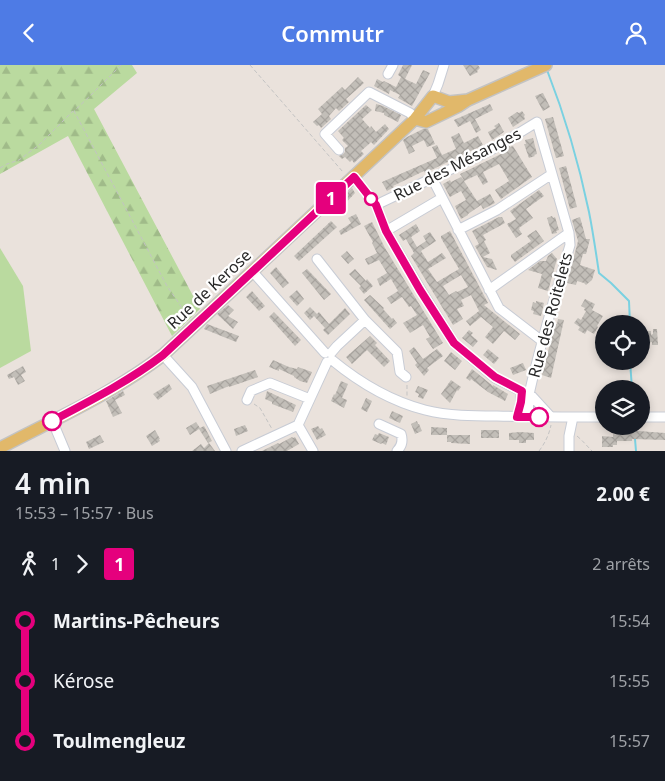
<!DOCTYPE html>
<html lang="fr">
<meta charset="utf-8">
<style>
:root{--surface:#171b24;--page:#242831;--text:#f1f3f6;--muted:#9ea1a6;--accent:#4e7be5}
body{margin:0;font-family:"Noto Sans",sans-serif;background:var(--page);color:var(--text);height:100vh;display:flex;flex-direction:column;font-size:19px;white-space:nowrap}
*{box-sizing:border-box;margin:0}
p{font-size:16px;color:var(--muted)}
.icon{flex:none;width:28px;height:28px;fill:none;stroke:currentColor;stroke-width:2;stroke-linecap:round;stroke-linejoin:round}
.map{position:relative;height:386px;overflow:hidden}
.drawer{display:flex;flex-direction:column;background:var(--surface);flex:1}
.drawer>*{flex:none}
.badge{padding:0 10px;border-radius:4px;font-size:18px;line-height:32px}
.controls{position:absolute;left:595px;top:250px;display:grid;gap:10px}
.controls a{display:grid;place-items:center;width:55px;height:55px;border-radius:50%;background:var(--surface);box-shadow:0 2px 8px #0003;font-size:25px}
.map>.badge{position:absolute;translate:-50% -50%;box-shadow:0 0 0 2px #fff}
.legs{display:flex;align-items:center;gap:8px;height:55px;padding:0 15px;font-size:16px}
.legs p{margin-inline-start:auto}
.headline{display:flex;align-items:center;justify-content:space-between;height:85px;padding:0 15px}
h1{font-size:28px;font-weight:600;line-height:38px}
ul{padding:0 15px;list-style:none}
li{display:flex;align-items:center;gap:18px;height:60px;font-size:19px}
li i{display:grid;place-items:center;width:8px;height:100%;margin:0 6px;background:currentColor}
li i::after{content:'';width:12px;height:12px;margin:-6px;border:4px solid;border-radius:50%;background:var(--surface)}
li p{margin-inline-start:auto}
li:first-child i{background:linear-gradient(#0000 50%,currentColor 0)}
li:last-child i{background:linear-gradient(currentColor 50%,#0000 0)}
header{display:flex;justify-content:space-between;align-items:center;height:65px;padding:0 15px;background:var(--accent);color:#fff;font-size:22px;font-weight:600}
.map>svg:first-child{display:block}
.grass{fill:#bada9f}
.forest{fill:url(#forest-firs)}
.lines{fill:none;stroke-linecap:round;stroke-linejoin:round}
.stream{stroke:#7ad1e1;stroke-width:2}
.building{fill:url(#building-cross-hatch);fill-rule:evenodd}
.minor-casing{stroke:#c8ccd5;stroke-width:11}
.major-casing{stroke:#c3c3c3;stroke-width:14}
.path{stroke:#c3c3c3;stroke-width:1;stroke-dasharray:4 2.5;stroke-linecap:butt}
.minor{stroke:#fff;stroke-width:9}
.major{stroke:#e1b86a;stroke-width:11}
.line-1-casing{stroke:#fff;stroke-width:11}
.line-1{stroke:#e5007d;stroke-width:8}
.stop-1-dot{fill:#fff;stroke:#e5007d;stroke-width:2.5}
.labels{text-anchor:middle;stroke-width:4.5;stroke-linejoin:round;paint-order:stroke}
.street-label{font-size:16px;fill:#292929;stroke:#fff}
</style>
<header><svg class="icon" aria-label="back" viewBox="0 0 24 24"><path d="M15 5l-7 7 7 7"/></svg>Commutr<svg class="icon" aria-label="person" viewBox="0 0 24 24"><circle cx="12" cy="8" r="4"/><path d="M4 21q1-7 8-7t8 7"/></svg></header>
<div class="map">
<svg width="665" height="386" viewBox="0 0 665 386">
<defs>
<pattern id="forest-firs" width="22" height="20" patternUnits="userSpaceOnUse" patternTransform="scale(1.25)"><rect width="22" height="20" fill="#bada9f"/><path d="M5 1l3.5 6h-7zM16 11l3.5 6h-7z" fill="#a0bb89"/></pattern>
<pattern id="building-cross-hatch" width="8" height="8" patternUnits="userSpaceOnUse" patternTransform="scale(1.25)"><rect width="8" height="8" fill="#c2beb8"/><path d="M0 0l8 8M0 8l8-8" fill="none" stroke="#a7a39e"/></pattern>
</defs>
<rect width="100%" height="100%" fill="#eae2dc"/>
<!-- grass -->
<path class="grass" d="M0,183L23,221L31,286L0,303Z"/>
<!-- forest -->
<path class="forest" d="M0,0H132L137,8L94,44L200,244L172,271L68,71L0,109Z"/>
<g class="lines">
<!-- stream -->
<path class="stream" d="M547,5C565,51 579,99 589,147C593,167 596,188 599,208L611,218L629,236L630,259
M630,296L632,324
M635,374L636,386"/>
</g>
<!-- building -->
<path class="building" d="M403,0H412L405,14L416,19L423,5L430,8L412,41L398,33L400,30L390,25L389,29L374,21L377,14L383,17L384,16L396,22L401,12L398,10Z
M463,0H478L480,3L477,6L478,7L470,11Z
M358,12L364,18L346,34L349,37L339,46L336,43L329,51L331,54L321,63L319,60L317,61L313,57L322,49L318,44L342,22L345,25Z
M543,28L550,42L543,46L535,31Z
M376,39L383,41L401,50L398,57L384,50V48L375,46Z
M490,39L493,45L475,54L481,65L476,68L470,56L458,62L454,55Z
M366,40L372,45L362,54L370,63L371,61L376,67L385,59L389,64L374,80L371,77L369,79L361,86L364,89L354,98L352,95L350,97L345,92L342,94L339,91L343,89L345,87V83L348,81L342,75L344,73L338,66Z
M522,46L525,50L524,51L525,54L513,62L508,53L517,47L519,48Z
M553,52L564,91L556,93L545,54Z
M499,58L504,67L492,75L488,67L496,63L494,61Z
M423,64H428L435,79L427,82L424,75L412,81L415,86L409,89L403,75L407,72Z
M459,68L464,78L478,71L483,80L425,108L424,106L393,121L394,122L387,126L382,117L437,93L432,82L437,80L442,90L456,84L451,72Z
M533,73L537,89L534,90L535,91L529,93L524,79H526L525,75Z
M510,81V82L513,81L532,112L501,134L495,125L509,116L499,99L483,107L488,117L483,120L477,110L464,116L477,136L490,129L495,138L483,144L481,140L468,149V150L461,154L455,141L466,135L461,126L450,132L443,119L450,115L451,117L461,112L464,115L460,109L501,89L503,87L502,85Z
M566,101L577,142L570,144L559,103Z
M352,123L355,128L342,142L337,138L338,136Z
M539,125L544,131L526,144L533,153L519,163L520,164H519L522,169L516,173L507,159L516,154L510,146Z
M356,149L361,159L341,170L339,166L351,158L348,153Z
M552,151L553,153L555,152L559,165L556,166L557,168L552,169L547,153Z
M499,152H502L505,158L483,170L486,175L484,176L490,188L483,192L492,194L497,205L487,202L475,181L479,179L472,166Z
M580,152L586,174H590L586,189H583L580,200L595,205L592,215L586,220L584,218L577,216L576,220L567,218L578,176L572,155Z
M331,156L337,162L299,196L294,191Z
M372,157L385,183L443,278L433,284L426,274L430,272L423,260L410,268L403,258L417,250L411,241L409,242L402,232L391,239L387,233L398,226L391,214L380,221L377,214L387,208L379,195L368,200L365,194L377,188L372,178L373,177L364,161Z
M416,159L420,166L411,172L417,182L426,176L423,171L430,167L436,176L421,186L428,197L442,188L446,193L428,204L437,217L459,204L441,173V171L450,166L488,238L484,240L520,269L515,275L504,266L493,279L485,272L493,262L481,252L470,261L466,256L479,246L471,230L461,235L464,241L457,244L463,254L453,260L411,191L414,188L406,174L403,176L399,170ZM461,210L468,222L457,227L456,226L449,230L443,221Z
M536,165L544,176L515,197L511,192V190L531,176L527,171Z
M347,186L354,194L348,199L341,191Z
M552,188L557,194L548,226L538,223L542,209L528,205L540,196H546L548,191Z
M276,202L289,218L283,223L270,208Z
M307,204L331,229L324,235L302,208Z
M355,204L366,216L367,214L373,221L364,229L359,223L361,221L349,209Z
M297,225L304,234L297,241L289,232Z
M252,226L265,241L259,246L246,232Z
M370,230L384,243L383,244L392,254L393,253L397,258L390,264L364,235Z
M585,234L595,239L592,245L603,251L597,261L598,262L594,269L587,265L585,269L578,265L580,262L574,258L578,253L581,255L586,246L584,245L585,243L581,241Z
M536,236L544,238L541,251L533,249L534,246L531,245L533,237L536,238Z
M228,240L234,245L228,251L238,257L233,264L217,249Z
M310,242L317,249L319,247L329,259L345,243L350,249L328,270L323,265L325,263L314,251L310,255L304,248Z
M274,247L301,275L295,281L269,252Z
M558,254L564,255L551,313L542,310L555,259H557Z
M207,259L239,271L236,277L204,264Z
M653,264H657L658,280H652V277L645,278L644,266H651V270L653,269Z
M469,265L473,268L471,270L478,276L473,282L462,273Z
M370,271L377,278L375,280L390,296L384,302L367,285L352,299L346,292Z
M414,282L423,294L437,284L443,291L427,303L429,305L424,311L415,300L417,298L409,286Z
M488,284L499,293L494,299L483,290Z
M451,287L462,296L455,305L444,296Z
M273,295L289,302L297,304L298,302L312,307L307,318L300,316L294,312V311L279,304V306L269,302Z
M523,298L526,305L513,310L510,303Z
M23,301L26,307L21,310L25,316L18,320L14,312L9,314L7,310Z
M472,304L493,321V320L508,329L505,336L488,327L471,314L470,316L466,313Z
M255,305L258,312L229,322V321L210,329L207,321Z
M451,315L461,322L458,326L457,325L450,338L441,329Z
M341,316L348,319L342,333L347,335L344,343L331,336L334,329L335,330Z
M169,319L172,324L158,335L153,329Z
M418,321L428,325L423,334L418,332L419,329L415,327Z
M123,326L125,330L115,335L122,348L113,352L106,336Z
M267,326L296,340L293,347L272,339V337L265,334Z
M366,333L372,336L367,347L361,344Z
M392,346L403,351L400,358L389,353Z
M417,356L418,359H419L422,366L415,369L411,359Z
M196,357L200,363L204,361L212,376L208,378L199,364L190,370L186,363Z
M245,360L248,366L236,371L234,364Z
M318,361L320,364L322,363L326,370L317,375L311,364Z
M431,362L447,363V370H470V379L451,378V377H447V370H431Z
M155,365L160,374H159L160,376L152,381L146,371Z
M481,365H499V373H481Z
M625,365L665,368V375L632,374V376H617V380H613V382H602V371L613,372V369L620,370V367H625Z
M520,367L534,368V375H526V378H519V375H509V368Z
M379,368L389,372L386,380L382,378L381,379L372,375L375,369L378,370Z
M100,370L104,377L89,384L86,377Z
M292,372L293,373L295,372L299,379L287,386H262L278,378L279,379Z
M209,378L215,386H192L201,379L204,383Z"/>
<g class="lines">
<!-- minor casing -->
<g class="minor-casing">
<path id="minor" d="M388,9L393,0
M433,31L438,19L444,0
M339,85L325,69L369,27L410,48L415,54
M354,112L376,140L386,166L421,225L454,278L495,313L521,326L529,328L551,352
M432,113L499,243L542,276
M376,140L491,85L537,57L569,168L570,180C556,228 541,276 530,325C528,334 529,343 528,352
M458,165L497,145L552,109
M386,166L442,133
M317,194L365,255
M252,206L325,288
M489,225L569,168
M331,288L337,281L365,255L397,287L400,307L406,312
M163,290L192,322L226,386
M332,295C360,318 390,336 425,345C449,351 473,351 497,351C533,352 568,352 604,352
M247,335L251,326L270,318L310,334
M517,352L521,337V326
M641,352H665
M52,355L65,386
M379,359L401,369C403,375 402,381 397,386
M298,360L313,386
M242,386L298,360L327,297
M569,386V371L573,352"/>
</g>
<!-- major casing -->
<g class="major-casing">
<path id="major" d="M415,54L426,57L459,41L468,35L546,0
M0,383C55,354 114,328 163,290L415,54L433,31L449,37L468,35"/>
</g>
<!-- path -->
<path class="path" d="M121,0L91,30L74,46L167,221L189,253
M250,0L343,107
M0,103L7,99L19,95L39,80L73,46
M407,320V331
M254,339L260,343L272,364
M577,371C583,376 587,381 592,386
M539,386C545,378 549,370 551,360"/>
<!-- minor -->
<use href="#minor" class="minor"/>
<!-- major -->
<use href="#major" class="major"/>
</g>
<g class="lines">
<!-- line-1 casing -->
<g class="line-1-casing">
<path id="line-1" d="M52,356C90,336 129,316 163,290L354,112L376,140L386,166L420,225L454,278L495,312L522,326L521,337L517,352H539"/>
</g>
<!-- line-1 -->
<use href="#line-1" class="line-1"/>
</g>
<!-- markers -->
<g class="stop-1-dot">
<circle cx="371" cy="134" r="6"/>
<circle cx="539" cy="352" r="9"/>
<circle cx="52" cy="356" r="9"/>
</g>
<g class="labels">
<!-- street labels -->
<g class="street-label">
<text transform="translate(457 99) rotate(-27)" y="6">Rue des Mésanges</text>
<text transform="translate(209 224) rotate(-43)" y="6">Rue de Kerose</text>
<text transform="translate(550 250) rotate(-75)" y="6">Rue des Roitelets</text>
</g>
</g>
</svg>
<div class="controls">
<a><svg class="icon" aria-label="locate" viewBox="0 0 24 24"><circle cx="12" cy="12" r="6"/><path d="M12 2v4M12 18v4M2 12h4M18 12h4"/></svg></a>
<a><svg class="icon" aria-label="layers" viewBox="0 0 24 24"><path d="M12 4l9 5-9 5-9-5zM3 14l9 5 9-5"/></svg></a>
</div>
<b class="badge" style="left:331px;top:133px;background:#e5007d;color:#fff">1</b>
</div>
<section class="drawer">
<div class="headline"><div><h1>4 min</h1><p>15:53 – 15:57 · Bus</p></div><b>2.00 €</b></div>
<div class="legs"><svg class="icon" aria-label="walk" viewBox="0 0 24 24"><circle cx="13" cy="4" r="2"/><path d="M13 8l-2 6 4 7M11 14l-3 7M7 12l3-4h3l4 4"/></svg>1<svg class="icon" aria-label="forward" viewBox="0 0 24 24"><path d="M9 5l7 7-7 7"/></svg><b class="badge" style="background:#e5007d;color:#fff">1</b><p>2 arrêts</p></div>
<ul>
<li><i style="color:#e5007d"></i><b>Martins-Pêcheurs</b><p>15:54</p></li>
<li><i style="color:#e5007d"></i><span>Kérose</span><p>15:55</p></li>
<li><i style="color:#e5007d"></i><b>Toulmengleuz</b><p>15:57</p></li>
</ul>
</section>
